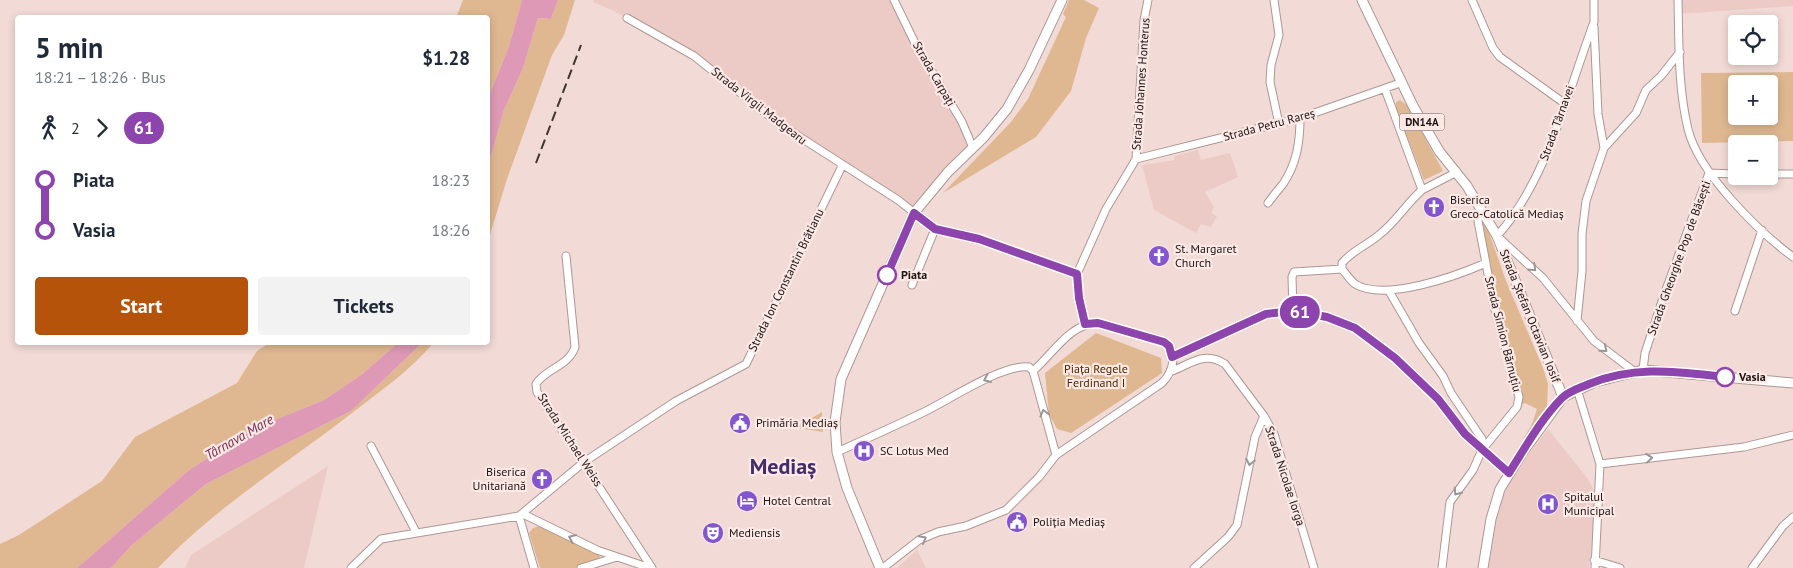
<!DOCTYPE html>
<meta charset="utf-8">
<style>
:root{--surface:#fff;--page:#f2f2f3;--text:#1f2937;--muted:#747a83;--accent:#b45309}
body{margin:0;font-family:"PT Sans",sans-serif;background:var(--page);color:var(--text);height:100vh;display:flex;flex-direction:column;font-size:19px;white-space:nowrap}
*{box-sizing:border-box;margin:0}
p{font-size:16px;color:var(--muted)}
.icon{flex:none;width:28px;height:28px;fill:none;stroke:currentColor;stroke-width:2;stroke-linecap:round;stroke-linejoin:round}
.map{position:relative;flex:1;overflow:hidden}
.side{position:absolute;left:15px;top:15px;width:475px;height:330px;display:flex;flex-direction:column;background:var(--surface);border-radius:5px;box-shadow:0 2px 8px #0003}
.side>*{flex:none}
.badge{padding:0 10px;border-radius:16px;font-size:18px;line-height:32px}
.fabs{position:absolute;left:1728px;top:15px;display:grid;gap:10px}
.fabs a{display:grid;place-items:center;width:50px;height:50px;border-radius:5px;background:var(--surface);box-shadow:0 2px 8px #0003;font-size:25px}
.map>.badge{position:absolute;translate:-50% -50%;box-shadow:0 0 0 2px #fff}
.legs{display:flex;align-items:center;gap:8px;height:55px;padding:0 20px;font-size:16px}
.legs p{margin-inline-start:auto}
.head{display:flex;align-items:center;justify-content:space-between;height:85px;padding:0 20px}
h1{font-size:28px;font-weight:700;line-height:38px}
.button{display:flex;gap:10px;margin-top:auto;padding:10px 20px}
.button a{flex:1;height:58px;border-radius:5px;background:var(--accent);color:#fff;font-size:20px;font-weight:700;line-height:58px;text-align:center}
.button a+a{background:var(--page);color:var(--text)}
ul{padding:0 20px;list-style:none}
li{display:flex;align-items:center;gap:18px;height:50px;font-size:19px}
li i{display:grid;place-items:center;width:8px;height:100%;margin:0 6px;background:currentColor}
li i::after{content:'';width:12px;height:12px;margin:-6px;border:4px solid;border-radius:50%;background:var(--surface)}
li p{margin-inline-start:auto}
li:first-child i{background:linear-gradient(#0000 50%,currentColor 0)}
li:last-child i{background:linear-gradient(currentColor 50%,#0000 0)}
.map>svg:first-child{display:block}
.built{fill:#eccbc6}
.green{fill:#dfb891;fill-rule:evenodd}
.water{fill:#dd99b5}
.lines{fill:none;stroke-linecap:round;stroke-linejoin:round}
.minor-casing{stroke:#ae9793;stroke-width:9}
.major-casing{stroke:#ae9793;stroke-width:11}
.minor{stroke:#fff;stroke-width:7}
.major{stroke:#fff;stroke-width:9}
.rail{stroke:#3f3532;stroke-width:2;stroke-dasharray:10 5;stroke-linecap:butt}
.oneway{stroke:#999695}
.line-1-casing{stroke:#fff;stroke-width:11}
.line-1{stroke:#8e44ad;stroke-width:8}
.stop-1-dot{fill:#fff;stroke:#8e44ad;stroke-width:2.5}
.labels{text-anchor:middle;stroke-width:4.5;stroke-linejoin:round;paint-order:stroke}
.shield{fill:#fce8e5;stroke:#605452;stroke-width:1}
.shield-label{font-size:11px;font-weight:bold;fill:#1d1513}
.street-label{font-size:12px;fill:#1d1513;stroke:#fce8e5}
.poi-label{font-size:12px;fill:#1d1513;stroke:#fce8e5;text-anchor:start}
.stop-label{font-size:12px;font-weight:bold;fill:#1d1513;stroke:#fce8e5;text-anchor:start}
.park-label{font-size:12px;fill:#482700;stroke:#fce8e5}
.water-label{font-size:14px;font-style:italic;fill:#7b2b52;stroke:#fce8e5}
.town-label{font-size:22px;font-weight:bold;fill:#422d68;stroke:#fce8e5}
</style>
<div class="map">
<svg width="1793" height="568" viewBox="0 0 1793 568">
<rect width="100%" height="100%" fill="#f2dad6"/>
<!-- built -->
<path class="built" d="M594,0H894L973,148L914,213L798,138L694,56L614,11L593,2Z
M1677,0H1793V6L1678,14Z
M1198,150L1201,160L1230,153L1238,177L1205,192L1214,207L1211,213L1217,216L1211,227L1201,224L1196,233L1154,210L1142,165L1175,160L1174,156Z
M1548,429L1588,479L1597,496L1589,568H1487L1497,511L1513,474Z
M328,466L304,568H185L191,555Z
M917,550L926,568H897Z"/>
<!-- green -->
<path class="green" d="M463,0H522L509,46L488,99V18H456Z
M558,0H575L564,35L552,55L507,179L488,241V166L504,110L523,68L538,18L551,19Z
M1069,0H1084L1099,8L1086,38L1071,91L1036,137L943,193L1011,122L1028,99L1066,17L1063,14Z
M1793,72V141L1702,143L1701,73ZM1736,84H1769V116H1736Z
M1400,100L1408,106L1443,171L1424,180L1396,108V102Z
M1480,207L1506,281L1543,368L1548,384L1547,407L1521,443L1532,424L1537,409L1525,403L1517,407L1519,397L1494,306L1478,221Z
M1096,333L1161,358L1162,373L1071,433L1057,429L1049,414L1045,373Z
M269,343H398L361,375L324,400L255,428L189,470L77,568H0V544L19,535L102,481L135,437L237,383L257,351Z
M422,343H433C411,370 384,388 356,410C289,462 217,506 158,568H111L132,545L206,484L351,411Z
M822,412L823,432L798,428V426Z
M542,525L597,550L601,560L581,568H540L529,533L533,528Z"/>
<!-- water -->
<path class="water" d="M522,0H558L551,19L538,18L523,68L504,110L488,166V99L509,46Z
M398,343H422L351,411L206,484L132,545L111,568H77L189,470L255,428L324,400L361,375Z"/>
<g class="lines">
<!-- minor casing -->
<g class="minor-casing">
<path id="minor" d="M894,0L915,43L962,122L973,148
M1274,0L1279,35L1271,65L1270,82L1279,124
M1472,0L1493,48L1500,57L1564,103
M1594,0V22C1568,91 1547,181 1497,236L1543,278L1594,341L1635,372
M1678,0C1679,42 1678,88 1688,129C1698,172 1758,231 1793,257
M627,18L694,56L778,123L898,200L935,229L979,239L1077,274
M1594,27L1598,114L1604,148
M1385,89L1422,190L1457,172
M1136,159L1300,118L1400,83
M1709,173L1736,174
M1769,174H1793
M1268,203C1273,196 1278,190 1283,184C1297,163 1300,142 1300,118
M566,256L575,347C569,366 545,369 536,384L537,392L652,568
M1342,269C1346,274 1350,280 1355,284C1385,302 1456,276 1486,263
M1342,269V263C1352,251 1367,245 1379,235C1396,222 1406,204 1422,190
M912,285L935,229
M1389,291L1419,343L1443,376L1451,393L1482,439L1479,448
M1293,311L1292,277L1294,272L1342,269
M1735,311L1762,230
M1577,321L1582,271V234L1586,201L1604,148L1636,113L1646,90L1661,76L1680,52
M1085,324L1079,298L1077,274L1106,209L1136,159L1144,20L1148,0
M1173,357L1266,314L1293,311L1327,317L1355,328L1395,358L1438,399L1465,434L1509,473
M1643,370L1645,353L1664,295L1709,173
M1033,371L1056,455
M1172,371C1192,363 1205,351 1225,364L1264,416L1274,434L1314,568
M1577,389L1600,464L1595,568
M371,446L416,532
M837,452C866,439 895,426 924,412C949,400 1002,364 1029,367L1033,371
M1600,464L1744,447L1793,435
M523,514L597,550L650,568
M519,516L534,568
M1594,560L1620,568
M351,568L381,539L519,516L584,462L676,401L746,364L842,166
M581,568L617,557
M883,568L919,540L938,532L966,526L1006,510L1039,477L1056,455L1162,383C1173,372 1179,352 1164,341L1098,323C1070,323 1053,354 1033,371
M1194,568L1228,537L1237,525L1255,437L1264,416
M1442,568L1450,502L1473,470L1482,450L1517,407L1519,397L1494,306L1478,221L1480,207
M1752,568L1783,526L1793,517"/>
</g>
<!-- major casing -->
<g class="major-casing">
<path id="major" d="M1362,0L1413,106L1439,151L1467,186L1497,236L1563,397
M880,568L847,488L837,452L835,422L841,379L914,213L948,172L984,137L1007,109L1029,70L1062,0
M1483,568L1491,519L1500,489L1522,453L1563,397L1595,382L1643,370L1793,383"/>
</g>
<!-- minor -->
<use href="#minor" class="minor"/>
<!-- major -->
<use href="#major" class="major"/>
<!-- rail -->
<path class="rail" d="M536,163L581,45"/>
</g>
<!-- one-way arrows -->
<defs><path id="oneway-chevron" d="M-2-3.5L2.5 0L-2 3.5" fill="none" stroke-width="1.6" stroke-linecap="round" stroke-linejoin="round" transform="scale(1.25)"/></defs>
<g class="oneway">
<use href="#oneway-chevron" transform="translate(1533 268) rotate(43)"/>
<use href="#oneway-chevron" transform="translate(1604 349) rotate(39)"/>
<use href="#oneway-chevron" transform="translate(987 379) rotate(156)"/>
<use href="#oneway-chevron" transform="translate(1044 413) rotate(-105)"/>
<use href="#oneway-chevron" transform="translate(1649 458) rotate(-6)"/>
<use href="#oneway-chevron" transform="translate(1250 462) rotate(101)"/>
<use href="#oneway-chevron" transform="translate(1457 492) rotate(125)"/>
<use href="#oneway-chevron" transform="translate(572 538) rotate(-156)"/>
<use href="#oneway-chevron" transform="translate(923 539) rotate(-28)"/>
</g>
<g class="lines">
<!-- line-1 casing -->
<g class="line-1-casing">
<path id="line-1" d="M887,275L914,213L935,229L979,239L1077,274L1079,298L1085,324L1098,323L1164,342L1169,346L1172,357L1266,314L1292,311L1327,317L1355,328L1395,358L1438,399L1465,434L1509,473C1525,448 1541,419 1562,398C1569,391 1580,388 1589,384C1636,365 1677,372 1725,377"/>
</g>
<!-- line-1 -->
<use href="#line-1" class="line-1"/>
</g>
<!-- icons -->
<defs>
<g id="church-disc" transform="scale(1.125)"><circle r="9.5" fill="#8355ce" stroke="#fce8e5"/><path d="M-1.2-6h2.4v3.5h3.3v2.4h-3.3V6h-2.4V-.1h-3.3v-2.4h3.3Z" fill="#fff"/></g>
<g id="civic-disc" transform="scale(1.125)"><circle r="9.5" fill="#8355ce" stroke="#fce8e5"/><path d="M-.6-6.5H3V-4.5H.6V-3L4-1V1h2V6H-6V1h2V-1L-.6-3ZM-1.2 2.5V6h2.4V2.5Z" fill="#fff"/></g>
<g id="hospital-disc" transform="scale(1.125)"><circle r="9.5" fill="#8355ce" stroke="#fce8e5"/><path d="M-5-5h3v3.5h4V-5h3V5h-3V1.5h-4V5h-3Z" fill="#fff"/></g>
<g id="hotel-disc" transform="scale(1.125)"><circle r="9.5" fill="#8355ce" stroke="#fce8e5"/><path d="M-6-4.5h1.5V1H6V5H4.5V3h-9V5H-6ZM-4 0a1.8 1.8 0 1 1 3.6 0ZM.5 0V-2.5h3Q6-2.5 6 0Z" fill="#fff"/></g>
<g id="theatre-disc" transform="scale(1.125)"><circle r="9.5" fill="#8355ce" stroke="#fce8e5"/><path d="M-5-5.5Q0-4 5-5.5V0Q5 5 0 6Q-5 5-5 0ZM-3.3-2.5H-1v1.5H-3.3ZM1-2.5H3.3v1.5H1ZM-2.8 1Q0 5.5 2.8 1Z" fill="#fff"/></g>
</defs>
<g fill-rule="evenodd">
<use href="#church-disc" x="1434" y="207"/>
<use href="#church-disc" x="1159" y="256"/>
<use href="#civic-disc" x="740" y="423"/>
<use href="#hospital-disc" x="864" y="451"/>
<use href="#church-disc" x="542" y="479"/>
<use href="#hotel-disc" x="747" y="501"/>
<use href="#hospital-disc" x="1548" y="504"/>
<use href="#civic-disc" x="1017" y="522"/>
<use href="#theatre-disc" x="713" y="533"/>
</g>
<!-- markers -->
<g class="stop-1-dot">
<circle cx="887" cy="275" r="9"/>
<circle cx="1725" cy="377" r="9"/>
</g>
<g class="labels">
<!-- shield labels -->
<rect class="shield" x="1399.5" y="113.5" width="45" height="17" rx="4"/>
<g class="shield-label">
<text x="1422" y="126">DN14A</text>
</g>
<!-- street labels -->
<g class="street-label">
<text transform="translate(934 74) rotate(60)" y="4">Strada Carpați</text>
<text transform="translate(1141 84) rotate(-86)" y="4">Strada Johannes Honterus</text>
<text transform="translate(759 106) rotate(38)" y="4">Strada Virgil Madgearu</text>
<text transform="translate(1557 123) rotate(-70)" y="4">Strada Târnavei</text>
<text transform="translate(1269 125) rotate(-15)" y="4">Strada Petru Rareș</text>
<text transform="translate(1679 258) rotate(-70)" y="4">Strada Gheorghe Pop de Băsești</text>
<text transform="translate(786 280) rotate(-64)" y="4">Strada Ion Constantin Brătianu</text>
<text transform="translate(1530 316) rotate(68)" y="4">Strada Ștefan Octavian Iosif</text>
<text transform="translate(1503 334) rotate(76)" y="4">Strada Simion Bărnuțiu</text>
<text transform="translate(570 440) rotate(57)" y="4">Strada Michael Weiss</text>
<text transform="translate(1285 476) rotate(72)" y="4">Strada Nicolae Iorga</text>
</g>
<!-- poi labels -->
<g class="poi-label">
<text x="1450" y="204">Biserica<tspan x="1450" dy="14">Greco-Catolică Mediaș</tspan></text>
<text x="1175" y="253">St. Margaret<tspan x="1175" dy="14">Church</tspan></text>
<text x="756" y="427">Primăria Mediaș</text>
<text x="880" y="455">SC Lotus Med</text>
<text x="526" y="476" text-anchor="end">Biserica<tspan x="526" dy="14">Unitariană</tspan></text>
<text x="1564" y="501">Spitalul<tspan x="1564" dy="14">Municipal</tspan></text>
<text x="763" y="505">Hotel Central</text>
<text x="1033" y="526">Poliția Mediaș</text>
<text x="729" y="537">Mediensis</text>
</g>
<!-- stop labels -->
<g class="stop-label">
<text x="901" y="279">Piata</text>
<text x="1739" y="381">Vasia</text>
</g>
<!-- park labels -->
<g class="park-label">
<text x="1096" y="373">Piața Regele<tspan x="1096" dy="14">Ferdinand I</tspan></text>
</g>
<!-- water labels -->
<g class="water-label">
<text transform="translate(239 437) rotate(-30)" y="5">Târnava Mare</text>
</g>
<!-- town labels -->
<g class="town-label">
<text x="783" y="474">Mediaș</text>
</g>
</g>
</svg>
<div class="fabs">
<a><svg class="icon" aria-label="locate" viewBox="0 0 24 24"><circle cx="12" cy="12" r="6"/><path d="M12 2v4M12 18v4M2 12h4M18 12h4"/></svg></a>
<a>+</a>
<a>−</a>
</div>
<b class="badge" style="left:1300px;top:312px;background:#8e44ad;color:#fff">61</b>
<section class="side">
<div class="head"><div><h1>5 min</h1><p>18:21 – 18:26 · Bus</p></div><b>$1.28</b></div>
<div class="legs"><svg class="icon" aria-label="walk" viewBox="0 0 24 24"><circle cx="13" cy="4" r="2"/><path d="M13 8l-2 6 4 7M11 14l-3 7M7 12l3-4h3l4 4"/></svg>2<svg class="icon" aria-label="forward" viewBox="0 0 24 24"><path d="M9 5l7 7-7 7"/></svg><b class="badge" style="background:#8e44ad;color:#fff">61</b></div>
<ul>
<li><i style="color:#8e44ad"></i><b>Piata</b><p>18:23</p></li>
<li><i style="color:#8e44ad"></i><b>Vasia</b><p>18:26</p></li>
</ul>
<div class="button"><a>Start</a><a>Tickets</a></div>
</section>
</div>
